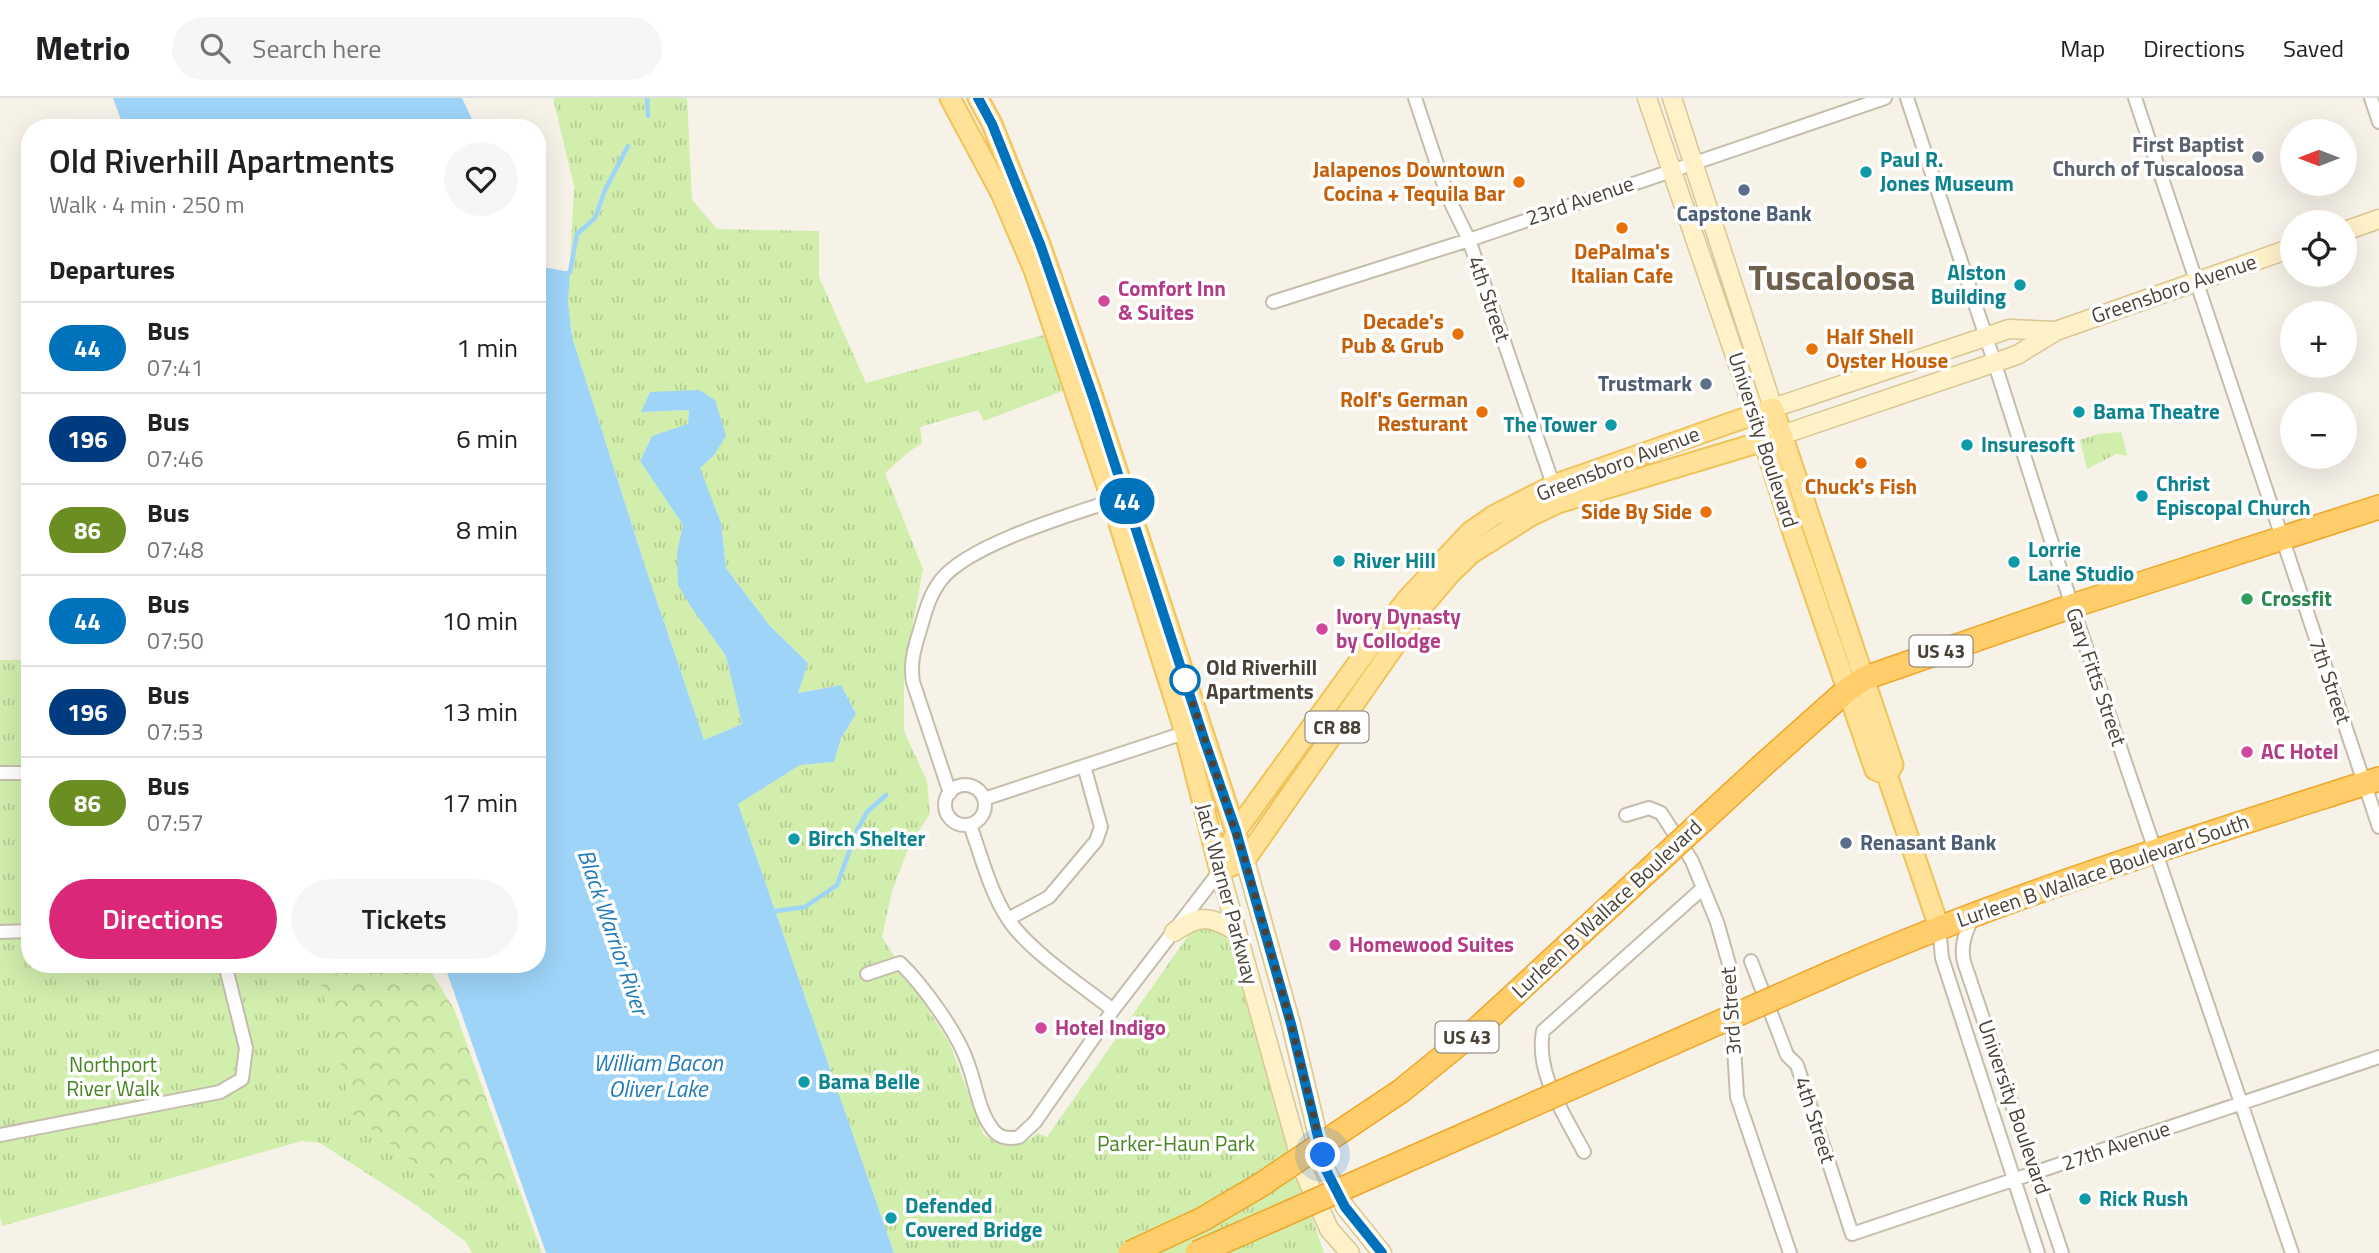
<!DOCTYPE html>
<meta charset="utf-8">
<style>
:root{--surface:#fff;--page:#f6f6f6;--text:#202124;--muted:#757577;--line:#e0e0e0;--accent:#db2777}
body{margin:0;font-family:"Titillium Web",sans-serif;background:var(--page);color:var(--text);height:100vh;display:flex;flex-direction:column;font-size:26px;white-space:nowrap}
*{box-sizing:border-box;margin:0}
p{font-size:23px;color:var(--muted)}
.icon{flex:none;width:38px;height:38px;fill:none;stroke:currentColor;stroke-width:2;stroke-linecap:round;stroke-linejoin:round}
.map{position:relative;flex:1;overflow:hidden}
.drawer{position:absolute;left:21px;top:21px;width:525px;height:854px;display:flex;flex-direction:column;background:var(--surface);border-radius:28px;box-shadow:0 7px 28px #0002}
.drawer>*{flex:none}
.badge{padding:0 14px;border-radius:23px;font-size:24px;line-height:46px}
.needle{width:46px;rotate:270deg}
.controls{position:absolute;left:2280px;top:21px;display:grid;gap:14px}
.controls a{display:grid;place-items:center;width:77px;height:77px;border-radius:50%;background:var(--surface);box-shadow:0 7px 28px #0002;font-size:35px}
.you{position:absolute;width:35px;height:35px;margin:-18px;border:5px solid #fff;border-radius:50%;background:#1a73e8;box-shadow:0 0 0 10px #1a73e833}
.map>.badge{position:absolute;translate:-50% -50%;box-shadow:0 0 0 4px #fff}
h2{padding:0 28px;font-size:26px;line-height:63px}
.round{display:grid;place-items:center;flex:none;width:74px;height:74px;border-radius:37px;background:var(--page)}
.head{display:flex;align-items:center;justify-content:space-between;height:119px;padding:0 28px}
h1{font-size:33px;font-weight:600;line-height:52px}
.primary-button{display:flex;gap:14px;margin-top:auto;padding:14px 28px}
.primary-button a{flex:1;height:80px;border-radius:42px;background:var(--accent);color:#fff;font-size:28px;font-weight:600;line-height:80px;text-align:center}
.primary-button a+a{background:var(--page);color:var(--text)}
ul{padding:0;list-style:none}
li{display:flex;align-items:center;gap:21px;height:91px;padding:0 28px;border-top:2px solid var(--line)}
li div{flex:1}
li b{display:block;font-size:26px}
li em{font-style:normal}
li .badge{min-width:77px;font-weight:700;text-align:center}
header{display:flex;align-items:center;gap:42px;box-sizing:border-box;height:98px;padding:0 35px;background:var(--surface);border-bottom:2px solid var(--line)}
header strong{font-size:33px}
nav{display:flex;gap:38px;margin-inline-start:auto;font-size:24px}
.search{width:490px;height:63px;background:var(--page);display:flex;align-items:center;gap:18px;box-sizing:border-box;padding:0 24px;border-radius:38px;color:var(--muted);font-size:26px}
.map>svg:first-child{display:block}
.grass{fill:url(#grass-tufts)}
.forest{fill:url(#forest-crowns)}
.water{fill:#9ed4f8}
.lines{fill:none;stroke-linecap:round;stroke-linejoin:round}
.stream{stroke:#9ed4f8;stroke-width:4.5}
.street-casing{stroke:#c5bdac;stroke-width:16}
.secondary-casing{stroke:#dac793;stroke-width:21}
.primary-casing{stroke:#f1c45b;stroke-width:23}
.highway-casing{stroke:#efa629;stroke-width:26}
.street{stroke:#fff;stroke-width:12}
.secondary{stroke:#fff2c9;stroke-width:18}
.primary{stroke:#ffe198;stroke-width:19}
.highway{stroke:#ffcd6a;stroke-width:23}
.highway-bridge-casing{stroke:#efa629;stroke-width:26;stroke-linecap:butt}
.highway-bridge{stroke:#ffcd6a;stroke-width:23}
.line-casing{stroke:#fff;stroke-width:16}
.line{stroke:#0072bc;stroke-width:10}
.walk{stroke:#4a4236;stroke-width:7;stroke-dasharray:0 12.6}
.worship-dot{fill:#6b7280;stroke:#fff;stroke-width:2.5}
.culture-dot{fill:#0f9aa8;stroke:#fff;stroke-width:2.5}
.food-dot{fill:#e8710a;stroke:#fff;stroke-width:2.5}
.service-dot{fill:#5c6f8a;stroke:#fff;stroke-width:2.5}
.hotel-dot{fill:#d1479c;stroke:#fff;stroke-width:2.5}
.leisure-dot{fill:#2e9e5b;stroke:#fff;stroke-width:2.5}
.stop-dot{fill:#fff;stroke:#0072bc;stroke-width:3.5}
.labels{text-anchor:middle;stroke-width:7;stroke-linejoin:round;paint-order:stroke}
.shield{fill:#fff;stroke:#807b72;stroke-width:2}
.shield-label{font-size:19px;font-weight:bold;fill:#4a4236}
.worship-label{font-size:21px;font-weight:bold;fill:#5b616d;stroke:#fff;text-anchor:end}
.culture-label{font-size:21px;font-weight:bold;fill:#0d838f;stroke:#fff;text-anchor:start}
.food-label{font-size:21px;font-weight:bold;fill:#c56008;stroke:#fff;text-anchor:end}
.street-label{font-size:21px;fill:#4a4236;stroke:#fff}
.service-label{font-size:21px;font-weight:bold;fill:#4e5e75;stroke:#fff}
.hotel-label{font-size:21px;font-weight:bold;fill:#b23c85;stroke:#fff;text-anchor:start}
.leisure-label{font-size:21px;font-weight:bold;fill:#27864d;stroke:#fff;text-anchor:start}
.stop-label{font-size:21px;font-weight:bold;fill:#4a4236;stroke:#fff;text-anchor:start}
.park-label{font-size:21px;fill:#478421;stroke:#fff}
.water-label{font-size:23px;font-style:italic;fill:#217aba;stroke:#fff}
.town-label{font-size:35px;font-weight:bold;fill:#6e604c;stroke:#fff}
</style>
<header>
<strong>Metrio</strong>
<div class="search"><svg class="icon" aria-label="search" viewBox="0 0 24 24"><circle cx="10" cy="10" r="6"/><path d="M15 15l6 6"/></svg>Search here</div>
<nav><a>Map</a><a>Directions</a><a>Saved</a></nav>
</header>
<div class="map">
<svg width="2379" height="1155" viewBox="0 0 2379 1155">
<defs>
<pattern id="grass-tufts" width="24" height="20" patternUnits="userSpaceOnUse" patternTransform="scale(1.75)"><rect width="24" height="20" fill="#d1eead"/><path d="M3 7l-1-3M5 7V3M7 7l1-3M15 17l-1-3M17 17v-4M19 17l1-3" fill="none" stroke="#b5cd95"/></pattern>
<pattern id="forest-crowns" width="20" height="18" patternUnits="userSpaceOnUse" patternTransform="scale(1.75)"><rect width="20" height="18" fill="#d1eead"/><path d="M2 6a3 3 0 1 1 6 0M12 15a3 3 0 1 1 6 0" fill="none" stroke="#b5cd95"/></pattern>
</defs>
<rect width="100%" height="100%" fill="#f6f2e8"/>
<!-- grass -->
<path class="grass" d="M553,0H687L692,102L717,131L819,133V179L866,285L1059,233L1078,287L984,323L978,312L920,329L922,345L910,353L885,375L923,471L904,574V633L927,683L930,716L910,746L892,793L882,839L950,946L983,1036C1003,1052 1019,1051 1038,1035L1047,1039L1190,835L1196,830L1209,826L1232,840L1303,1092L1324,1155H894L738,706L800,667L833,664L841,640L856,616L841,587L797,595L808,565L769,527L726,470L721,425L699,370L714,357L715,302L650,294L642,314L689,312L688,327L652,338L640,363L683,427L677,454L689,506L726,558L742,626L704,642L646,471L572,239L568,204L574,88Z
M2121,334L2127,355V358L2116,356L2087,371L2080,342L2098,336Z
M0,562H30V866H316L353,1017L436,1082L518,1088L542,1155H472L466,1144L416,1107L320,1045L302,1043L2,1128L0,1119Z"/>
<!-- forest -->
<path class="forest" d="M316,866L427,867L454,911L518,1088L436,1082L353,1017Z"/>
<!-- water -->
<path class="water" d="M113,0H462L476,30H124Z
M537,168L570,174L568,204L572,239L646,471L704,642L742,626L726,558L689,506L678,487L677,454L683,427L640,363L652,338L688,326L689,312L641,314L650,294L699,292L715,302L726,338L714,357L700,370L721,425L726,470L769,527L808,565L798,595L841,587L856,616L841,640L834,664L800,667L738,706L894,1155H546L444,866H537Z"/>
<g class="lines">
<!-- stream -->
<path class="stream" d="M647,0L648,18
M566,176L570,174L577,136L595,120L605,92L628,48
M776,813L805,809L837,787L857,732L867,714L886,697"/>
<!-- street casing -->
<g class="street-casing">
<path id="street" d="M1415,0L1448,99L1469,142L1555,392
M1907,0L1994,263L2072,508L2292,1155
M2135,0L2379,729
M2371,0L2379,24
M1273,204L1469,142L1885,0
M0,675H30
M945 707a20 20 0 1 1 40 0a20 20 0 1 1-40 0Z
M950,695L913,584C910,565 914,551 920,532C925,514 930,496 941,482C968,447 1069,417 1112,403
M984,701L1184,635
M1626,717L1649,710L1661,715L1692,763L1717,824L1729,866L1737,999L1790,1155
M970,727C981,757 990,794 1008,821C1028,852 1084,889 1113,912
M1974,817C1966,833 1960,847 1964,864L2062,1155
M1008,821L1049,799L1096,743L1101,729L1084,668
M1939,829L1942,860L2038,1155
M0,834L30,833
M1751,863L1787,957L1797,967L1852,1136L2379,959
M867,876L900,865C922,886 957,934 967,963C976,985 978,1014 994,1033C1000,1040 1010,1041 1019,1039L1035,1024L1113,912L1220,773
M0,1037L220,994L242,981L246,950L225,866
M1584,1054C1565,1017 1535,976 1543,933L1703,790"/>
</g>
<!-- secondary casing -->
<g class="secondary-casing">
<path id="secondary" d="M1647,0L1764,343L2017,257L2056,233L2292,150
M1672,0L1773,310L2009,231L2055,233
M2345,133L2379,121
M1245,762L1291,926L1326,1072L1345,1109L1382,1155
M1220,773L1304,1074L1329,1131L1350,1155
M1174,834C1201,816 1209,818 1236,833"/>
</g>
<!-- primary casing -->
<g class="primary-casing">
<path id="primary" d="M950,0L1001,95L1034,172L1112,403L1163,565L1184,631L1220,773
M978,0L992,26L1040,146L1093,299L1238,741
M1220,773L1245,762L1421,510L1450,476L1472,455L1529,419L1558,405L1764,343L1789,423L1875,672L1887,677L1939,829
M1220,773L1236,733L1363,558L1408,500L1470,434L1493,418L1556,386L1773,310L1893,667L1887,677"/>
</g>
<!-- highway casing -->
<g class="highway-casing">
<path id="highway" d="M1763,667L1846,593L1865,580L2072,508L2379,409
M1831,875C2008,797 2195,740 2379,681"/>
</g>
<!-- street -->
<use href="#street" class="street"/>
<!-- secondary -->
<use href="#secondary" class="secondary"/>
<!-- primary -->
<use href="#primary" class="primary"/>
<!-- highway -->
<use href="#highway" class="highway"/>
<!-- highway-bridge casing -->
<g class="highway-bridge-casing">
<path id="highway-bridge" d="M1130,1155L1203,1121L1259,1088L1401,993L1476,932L1763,667
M1197,1155L1831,875"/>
</g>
<!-- highway-bridge -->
<use href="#highway-bridge" class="highway-bridge"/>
</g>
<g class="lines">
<!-- line casing -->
<g class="line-casing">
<path id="line" d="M978,0L992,26L1040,146L1093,299L1205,644L1236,733L1291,926L1326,1072L1345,1109L1382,1155"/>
</g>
<!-- line -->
<use href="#line" class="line"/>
<!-- walk -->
<path class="walk" d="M1185,582L1245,762L1291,926L1323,1057"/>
</g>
<!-- markers -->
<circle class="worship-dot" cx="2258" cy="59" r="7"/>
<g class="culture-dot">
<circle cx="1866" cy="74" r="7"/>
<circle cx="2020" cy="187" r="7"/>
<circle cx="2079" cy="314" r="7"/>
<circle cx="1611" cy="327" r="7"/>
<circle cx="1967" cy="347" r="7"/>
<circle cx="2142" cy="398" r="7"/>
<circle cx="1339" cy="463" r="7"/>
<circle cx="2014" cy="464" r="7"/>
<circle cx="794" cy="741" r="7"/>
<circle cx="804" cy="984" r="7"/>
<circle cx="2085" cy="1101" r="7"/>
<circle cx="891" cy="1120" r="7"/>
</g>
<g class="food-dot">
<circle cx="1519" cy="84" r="7"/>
<circle cx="1622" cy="130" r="7"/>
<circle cx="1458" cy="236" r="7"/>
<circle cx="1812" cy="251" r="7"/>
<circle cx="1482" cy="314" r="7"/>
<circle cx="1861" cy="365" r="7"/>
<circle cx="1706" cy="414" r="7"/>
</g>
<g class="service-dot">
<circle cx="1744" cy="92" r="7"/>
<circle cx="1706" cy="286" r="7"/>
<circle cx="1846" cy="745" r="7"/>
</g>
<g class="hotel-dot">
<circle cx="1104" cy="203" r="7"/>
<circle cx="1322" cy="531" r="7"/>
<circle cx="2247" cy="654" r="7"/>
<circle cx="1335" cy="847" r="7"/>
<circle cx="1041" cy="930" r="7"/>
</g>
<circle class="leisure-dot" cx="2247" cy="501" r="7"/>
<circle class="stop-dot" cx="1185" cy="582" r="14"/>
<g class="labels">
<!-- shield labels -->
<g class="shield">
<rect x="1909.5" y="537.5" width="63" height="31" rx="5"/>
<rect x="1305.5" y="613.5" width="63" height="31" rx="5"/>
<rect x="1435.5" y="923.5" width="63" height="31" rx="5"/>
</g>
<g class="shield-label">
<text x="1941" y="560">US 43</text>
<text x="1337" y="636">CR 88</text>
<text x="1467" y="946">US 43</text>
</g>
<!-- worship labels -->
<g class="worship-label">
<text x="2244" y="54">First Baptist<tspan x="2244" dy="24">Church of Tuscaloosa</tspan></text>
</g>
<!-- culture labels -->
<g class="culture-label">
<text x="1880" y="69">Paul R.<tspan x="1880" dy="24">Jones Museum</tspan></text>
<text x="2006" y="182" text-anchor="end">Alston<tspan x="2006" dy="24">Building</tspan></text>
<text x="2093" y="321">Bama Theatre</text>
<text x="1597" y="334" text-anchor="end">The Tower</text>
<text x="1981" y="354">Insuresoft</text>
<text x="2156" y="393">Christ<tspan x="2156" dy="24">Episcopal Church</tspan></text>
<text x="2028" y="459">Lorrie<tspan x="2028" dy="24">Lane Studio</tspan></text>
<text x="1353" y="470">River Hill</text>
<text x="808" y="748">Birch Shelter</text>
<text x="818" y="991">Bama Belle</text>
<text x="2099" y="1108">Rick Rush</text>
<text x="905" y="1115">Defended<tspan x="905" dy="24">Covered Bridge</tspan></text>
</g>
<!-- food labels -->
<g class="food-label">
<text x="1505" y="79">Jalapenos Downtown<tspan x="1505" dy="24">Cocina + Tequila Bar</tspan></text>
<text x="1622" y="161" text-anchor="middle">DePalma's<tspan x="1622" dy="24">Italian Cafe</tspan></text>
<text x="1444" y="231">Decade's<tspan x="1444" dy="24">Pub &amp; Grub</tspan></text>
<text x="1826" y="246" text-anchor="start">Half Shell<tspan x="1826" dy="24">Oyster House</tspan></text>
<text x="1468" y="309">Rolf's German<tspan x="1468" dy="24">Resturant</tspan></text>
<text x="1861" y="396" text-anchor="middle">Chuck's Fish</text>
<text x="1692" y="421">Side By Side</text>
</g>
<!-- street labels -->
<g class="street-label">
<text transform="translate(1580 103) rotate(-19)" y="7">23rd Avenue</text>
<text transform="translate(2174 191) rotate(-19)" y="7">Greensboro Avenue</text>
<text transform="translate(1489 201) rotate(71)" y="7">4th Street</text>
<text transform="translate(1763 342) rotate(72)" y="7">University Boulevard</text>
<text transform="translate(1618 366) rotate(-21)" y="7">Greensboro Avenue</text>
<text transform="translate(2096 579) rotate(71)" y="7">Gary Fitts Street</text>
<text transform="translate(2330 583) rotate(71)" y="7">7th Street</text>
<text transform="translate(2103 773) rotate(-19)" y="7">Lurleen B Wallace Boulevard South</text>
<text transform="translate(1227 796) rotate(75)" y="7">Jack Warner Parkway</text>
<text transform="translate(1607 811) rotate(-43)" y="7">Lurleen B Wallace Boulevard</text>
<text transform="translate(1731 913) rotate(-94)" y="7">3rd Street</text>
<text transform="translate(2014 1009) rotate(71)" y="7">University Boulevard</text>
<text transform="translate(1815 1022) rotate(72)" y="7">4th Street</text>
<text transform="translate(2116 1048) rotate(-19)" y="7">27th Avenue</text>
</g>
<!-- service labels -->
<g class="service-label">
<text x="1744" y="123">Capstone Bank</text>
<text x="1692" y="293" text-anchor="end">Trustmark</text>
<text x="1860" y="752" text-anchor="start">Renasant Bank</text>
</g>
<!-- hotel labels -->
<g class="hotel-label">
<text x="1118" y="198">Comfort Inn<tspan x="1118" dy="24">&amp; Suites</tspan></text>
<text x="1336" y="526">Ivory Dynasty<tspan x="1336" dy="24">by Collodge</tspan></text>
<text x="2261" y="661">AC Hotel</text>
<text x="1349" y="854">Homewood Suites</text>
<text x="1055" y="937">Hotel Indigo</text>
</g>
<!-- leisure labels -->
<g class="leisure-label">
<text x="2261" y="508">Crossfit</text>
</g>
<!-- stop labels -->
<g class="stop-label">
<text x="1206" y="577">Old Riverhill<tspan x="1206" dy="24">Apartments</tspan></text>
</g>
<!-- park labels -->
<g class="park-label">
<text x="113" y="974">Northport<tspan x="113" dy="24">River Walk</tspan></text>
<text x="1176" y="1053">Parker-Haun Park</text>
</g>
<!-- water labels -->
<g class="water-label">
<text transform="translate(613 834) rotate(71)" y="8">Black Warrior River</text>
<text x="658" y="973">William Bacon<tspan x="658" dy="26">Oliver Lake</tspan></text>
</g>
<!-- town labels -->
<g class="town-label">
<text x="1832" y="192">Tuscaloosa</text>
</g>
</g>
</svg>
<div class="controls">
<a><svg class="needle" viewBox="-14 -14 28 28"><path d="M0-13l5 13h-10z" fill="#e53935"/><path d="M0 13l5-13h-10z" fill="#757577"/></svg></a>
<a><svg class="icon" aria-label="locate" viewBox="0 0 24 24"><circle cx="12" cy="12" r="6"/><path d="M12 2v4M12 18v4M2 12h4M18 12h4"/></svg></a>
<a>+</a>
<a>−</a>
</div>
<div class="you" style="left:1323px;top:1057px"></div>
<b class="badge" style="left:1127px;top:403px;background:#0072bc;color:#fff">44</b>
<section class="drawer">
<div class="head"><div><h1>Old Riverhill Apartments</h1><p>Walk · 4 min · 250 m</p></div><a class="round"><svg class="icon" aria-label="heart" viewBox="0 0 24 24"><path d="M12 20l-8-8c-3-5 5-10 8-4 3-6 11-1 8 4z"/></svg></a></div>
<h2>Departures</h2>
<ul>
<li><span class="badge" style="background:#0072bc;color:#fff">44</span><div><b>Bus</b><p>07:41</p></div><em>1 min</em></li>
<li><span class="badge" style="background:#003b80;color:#fff">196</span><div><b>Bus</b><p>07:46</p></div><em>6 min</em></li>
<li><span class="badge" style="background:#6b8e23;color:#fff">86</span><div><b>Bus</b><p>07:48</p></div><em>8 min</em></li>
<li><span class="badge" style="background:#0072bc;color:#fff">44</span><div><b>Bus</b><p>07:50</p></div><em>10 min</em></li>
<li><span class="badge" style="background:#003b80;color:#fff">196</span><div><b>Bus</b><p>07:53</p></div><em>13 min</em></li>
<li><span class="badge" style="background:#6b8e23;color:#fff">86</span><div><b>Bus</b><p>07:57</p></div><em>17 min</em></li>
</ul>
<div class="primary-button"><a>Directions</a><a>Tickets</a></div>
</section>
</div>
